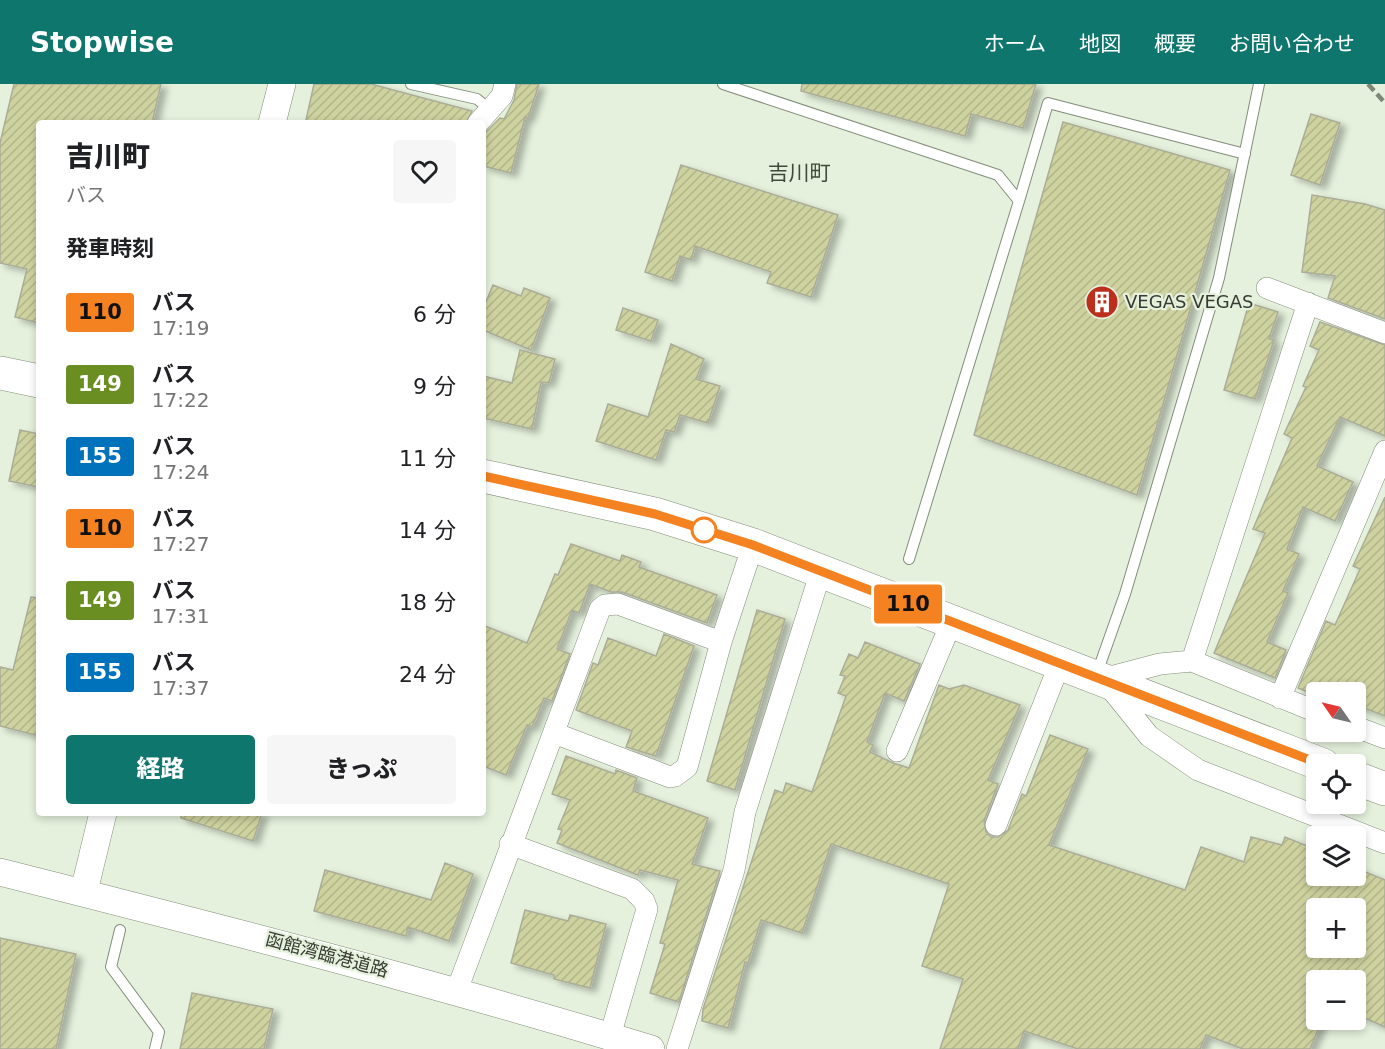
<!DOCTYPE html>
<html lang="ja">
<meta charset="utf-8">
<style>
:root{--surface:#fff;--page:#f6f6f6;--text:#202124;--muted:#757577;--accent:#0f766e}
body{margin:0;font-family:"DejaVu Sans","Noto Sans JP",sans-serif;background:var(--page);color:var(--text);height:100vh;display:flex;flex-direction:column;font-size:22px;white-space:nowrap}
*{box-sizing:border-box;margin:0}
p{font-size:20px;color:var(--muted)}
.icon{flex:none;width:33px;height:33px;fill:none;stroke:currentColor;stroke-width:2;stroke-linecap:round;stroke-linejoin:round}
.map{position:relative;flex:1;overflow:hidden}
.sheet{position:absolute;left:36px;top:36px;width:450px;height:696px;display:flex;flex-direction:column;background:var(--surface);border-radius:6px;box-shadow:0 3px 9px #0003}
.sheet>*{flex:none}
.badge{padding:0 12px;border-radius:4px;font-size:21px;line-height:39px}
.needle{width:39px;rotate:304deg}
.controls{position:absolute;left:1306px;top:598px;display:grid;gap:12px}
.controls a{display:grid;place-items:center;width:60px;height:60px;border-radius:6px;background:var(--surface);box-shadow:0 3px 9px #0003;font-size:30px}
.map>.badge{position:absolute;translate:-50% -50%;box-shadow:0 0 0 3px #fff}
h2{padding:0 30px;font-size:22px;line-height:54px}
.round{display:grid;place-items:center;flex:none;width:63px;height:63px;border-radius:6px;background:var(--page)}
.headline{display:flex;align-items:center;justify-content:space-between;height:102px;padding:0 30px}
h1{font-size:28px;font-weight:800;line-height:45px}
.action{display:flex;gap:12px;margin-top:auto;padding:12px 30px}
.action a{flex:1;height:69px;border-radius:6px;background:var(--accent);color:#fff;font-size:24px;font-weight:800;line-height:69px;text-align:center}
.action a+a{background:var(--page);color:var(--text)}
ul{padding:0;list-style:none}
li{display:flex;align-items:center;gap:18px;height:72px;padding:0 30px}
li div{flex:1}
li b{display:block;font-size:22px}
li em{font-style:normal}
li .badge{min-width:66px;font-weight:700;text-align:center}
header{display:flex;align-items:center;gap:36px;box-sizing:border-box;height:84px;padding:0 30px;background:var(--accent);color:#fff}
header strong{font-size:28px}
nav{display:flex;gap:33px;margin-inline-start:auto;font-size:21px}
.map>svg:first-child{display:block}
.building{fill:url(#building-hatch);stroke:#abad98;stroke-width:1.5;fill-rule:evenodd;filter:url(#shadow)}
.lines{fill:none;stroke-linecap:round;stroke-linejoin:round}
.service-casing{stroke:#838d7b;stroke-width:12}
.minor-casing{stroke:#838d7b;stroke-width:22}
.tertiary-casing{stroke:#838d7b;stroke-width:28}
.trunk-casing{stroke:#838d7b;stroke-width:34}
.service{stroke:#fff;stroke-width:10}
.minor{stroke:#fff;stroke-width:21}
.tertiary{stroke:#fff;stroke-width:27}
.trunk{stroke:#fff;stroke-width:33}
.rail{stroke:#7f8779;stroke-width:4.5;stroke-dasharray:9 4.5;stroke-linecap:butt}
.line-casing{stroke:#fff;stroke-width:14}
.line{stroke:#f58220;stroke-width:9}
.stop-dot{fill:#fff;stroke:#f58220;stroke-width:3}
.labels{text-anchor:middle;stroke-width:4.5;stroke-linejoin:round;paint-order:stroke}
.poi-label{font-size:18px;fill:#373b33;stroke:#e5f1dc;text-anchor:start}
.street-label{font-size:18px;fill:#373b33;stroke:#e5f1dc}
.quarter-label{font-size:21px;fill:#404a39;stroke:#e5f1dc}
</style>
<header>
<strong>Stopwise</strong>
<nav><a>ホーム</a><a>地図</a><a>概要</a><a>お問い合わせ</a></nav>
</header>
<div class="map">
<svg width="1385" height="965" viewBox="0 0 1385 965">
<defs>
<pattern id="building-hatch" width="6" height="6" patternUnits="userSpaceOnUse" patternTransform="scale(1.5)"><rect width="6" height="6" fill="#ced29f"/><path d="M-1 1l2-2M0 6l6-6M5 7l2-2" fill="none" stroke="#b2b589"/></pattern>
<filter id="shadow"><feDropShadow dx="6" dy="4" stdDeviation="3" flood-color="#0004"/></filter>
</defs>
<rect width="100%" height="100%" fill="#e5f1dc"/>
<!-- building -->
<path class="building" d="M14,0H161L152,39H39V239L15,233L27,185L0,179V59Z
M314,0H371L472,27L466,39H321L306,36Z
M517,0H539L528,34L525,33L511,89L483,82V51L500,34L504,35L514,16Z
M802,0H1036L1023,44L971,30L965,52L801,7Z
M1311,30L1340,39L1320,101L1291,91Z
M1063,38L1230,86L1137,411L974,351Z
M681,81L838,131L811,213L767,199L771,188L695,162L691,176L680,172L672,197L645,188Z
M1312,111L1365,120L1385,126V235L1328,214L1335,192L1302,188Z
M493,201L521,212L524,204L550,214L531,266L483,246V225Z
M1249,219L1278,228L1269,255L1274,256L1255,315L1224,306Z
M623,224L658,236L651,257L616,246Z
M1320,238L1385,261V352L1340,333L1317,382L1353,398L1335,437L1303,423L1287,465L1299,470L1283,507L1288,509L1267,558L1286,566L1275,594L1214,569L1265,449L1253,445L1292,354L1284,350L1306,303L1303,302L1319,266L1310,262Z
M671,260L704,275L696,295L720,302L708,339L680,331L674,348L666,346L656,376L596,357L608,320L648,333Z
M520,266L555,275L549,299L541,298L532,345L483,334V292L512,299Z
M20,346L39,350V403L9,397Z
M1385,413V632L1356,621V609H1310L1298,604L1326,537L1335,541L1360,485L1353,482Z
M571,460L620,477L622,471L641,478L639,483L717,511L707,539L622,508H611L590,500L579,529L572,526L557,565L570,570L552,617L544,614L532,643L527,641L506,691L483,682V541L527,559L555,490L558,491Z
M31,513L39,514V652L0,642V583L13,586Z
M757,526L785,535L735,706L707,697Z
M664,550L694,562L656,672L626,663L632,647L576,626L593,579L598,581L608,554L656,572Z
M865,558L920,580L904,617L885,609L867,658L873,661L870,668L893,679L909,684L939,601L949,605L964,601L1020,621L988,696L998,700L984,737L986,748L991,753H998L1008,746L1022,710L1026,712L1050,651L1088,665L1049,761L1185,806L1201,763L1244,778L1251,753L1282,761L1285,753L1317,766V792H1356V784L1385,796V943L1356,930V897H1317V936H1322L1310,965H1243L1206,951L1200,965H1078L1024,947L1018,965H940L963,895L922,882L949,800L831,760L802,849L761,836L748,879L745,878L728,944L702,937L703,925L775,706L783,709L786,699L812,708L846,612L838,609L845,592L840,591L849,570L858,574ZM1317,825H1356V864H1317Z
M566,672L615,690L616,686L637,694L633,707L708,734L692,780L720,787L679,918L650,909L665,860L660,859L678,796L640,786L638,791L557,759L562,746L558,745L570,716L552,710Z
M181,729H262L253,757L181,734Z
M445,779L473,790L449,857L408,843L406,852L314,827L325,786L431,816Z
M525,826L568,837L570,831L606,840L590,904L554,895V891L511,879Z
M0,854L76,870L56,965H0Z
M192,909L273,925L264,965H180Z"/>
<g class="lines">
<!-- service casing -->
<g class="service-casing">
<path id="service" d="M411,0L477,15L489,25
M723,0L998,91L1019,117L909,475
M1019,117L1048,19L1245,70
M1097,589L1125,510L1219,194L1259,0
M120,846L111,883L159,948L155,965"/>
</g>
<!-- minor casing -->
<g class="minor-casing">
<path id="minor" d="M478,39L502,12L505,0
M1267,204L1385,249
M1192,577L1308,219
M1280,614L1385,367
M1317,628L1192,577L1160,580L1103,595L1149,652L1198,686L1385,759
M1356,643L1385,654
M554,649L670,693L675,692L687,683L721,558L753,461
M897,667L952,537
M996,741L1060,579
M510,760L632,805L644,817L647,825L610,952
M457,906L600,525L605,521L618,520L721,558
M677,965L734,786L745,728L821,487"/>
</g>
<!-- tertiary casing -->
<g class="tertiary-casing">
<path id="tertiary" d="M272,39L282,0
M0,788C218,843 435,899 651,965
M84,807L103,729"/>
</g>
<!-- trunk casing -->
<g class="trunk-casing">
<path id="trunk" d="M0,289L39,297
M483,392L655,430L753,461L1323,681
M1356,694L1385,705"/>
</g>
<!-- service -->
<use href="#service" class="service"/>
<!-- minor -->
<use href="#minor" class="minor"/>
<!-- tertiary -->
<use href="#tertiary" class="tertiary"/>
<!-- trunk -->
<use href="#trunk" class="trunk"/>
<!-- rail -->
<path class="rail" d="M1368,0L1385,19"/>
</g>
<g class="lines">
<!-- line casing -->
<g class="line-casing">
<path id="line" d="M483,392L655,430L753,461L1323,681"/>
</g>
<!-- line -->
<use href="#line" class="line"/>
</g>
<!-- icons -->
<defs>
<g id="building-disc" transform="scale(1.725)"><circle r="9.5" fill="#bb2f1c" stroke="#e5f1dc"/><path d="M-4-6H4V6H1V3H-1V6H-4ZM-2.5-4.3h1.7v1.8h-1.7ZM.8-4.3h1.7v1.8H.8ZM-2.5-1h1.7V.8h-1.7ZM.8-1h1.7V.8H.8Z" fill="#fff"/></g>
</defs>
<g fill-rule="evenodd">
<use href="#building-disc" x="1102" y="218"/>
</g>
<!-- markers -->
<circle class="stop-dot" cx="704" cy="446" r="12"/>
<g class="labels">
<!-- poi labels -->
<g class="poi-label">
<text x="1125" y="224">VEGAS VEGAS</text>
</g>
<!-- street labels -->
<g class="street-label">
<text transform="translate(327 871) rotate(15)" y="6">函館湾臨港道路</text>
</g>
<!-- quarter labels -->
<g class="quarter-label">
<text x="799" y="96">吉川町</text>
</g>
</g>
</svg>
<div class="controls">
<a><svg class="needle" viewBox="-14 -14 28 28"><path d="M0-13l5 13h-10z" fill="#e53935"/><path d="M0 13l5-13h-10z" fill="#757577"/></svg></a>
<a><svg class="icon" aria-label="locate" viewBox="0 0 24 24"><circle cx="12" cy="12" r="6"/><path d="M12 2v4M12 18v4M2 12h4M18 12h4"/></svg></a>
<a><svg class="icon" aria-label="layers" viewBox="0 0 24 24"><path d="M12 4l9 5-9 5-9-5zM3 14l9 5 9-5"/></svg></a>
<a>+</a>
<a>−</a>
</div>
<b class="badge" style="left:908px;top:520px;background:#f58220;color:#111">110</b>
<section class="sheet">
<div class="headline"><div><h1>吉川町</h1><p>バス</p></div><a class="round"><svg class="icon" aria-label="heart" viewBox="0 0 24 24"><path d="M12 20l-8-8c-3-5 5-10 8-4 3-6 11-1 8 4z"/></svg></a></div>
<h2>発車時刻</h2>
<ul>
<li><span class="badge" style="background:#f58220;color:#111">110</span><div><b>バス</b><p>17:19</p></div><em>6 分</em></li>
<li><span class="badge" style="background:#6b8e23;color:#fff">149</span><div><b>バス</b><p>17:22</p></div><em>9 分</em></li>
<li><span class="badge" style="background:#0072bc;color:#fff">155</span><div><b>バス</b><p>17:24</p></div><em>11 分</em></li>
<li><span class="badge" style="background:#f58220;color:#111">110</span><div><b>バス</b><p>17:27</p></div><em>14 分</em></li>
<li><span class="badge" style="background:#6b8e23;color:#fff">149</span><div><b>バス</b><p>17:31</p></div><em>18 分</em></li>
<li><span class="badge" style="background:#0072bc;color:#fff">155</span><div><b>バス</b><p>17:37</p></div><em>24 分</em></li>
</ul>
<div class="action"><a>経路</a><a>きっぷ</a></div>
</section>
</div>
